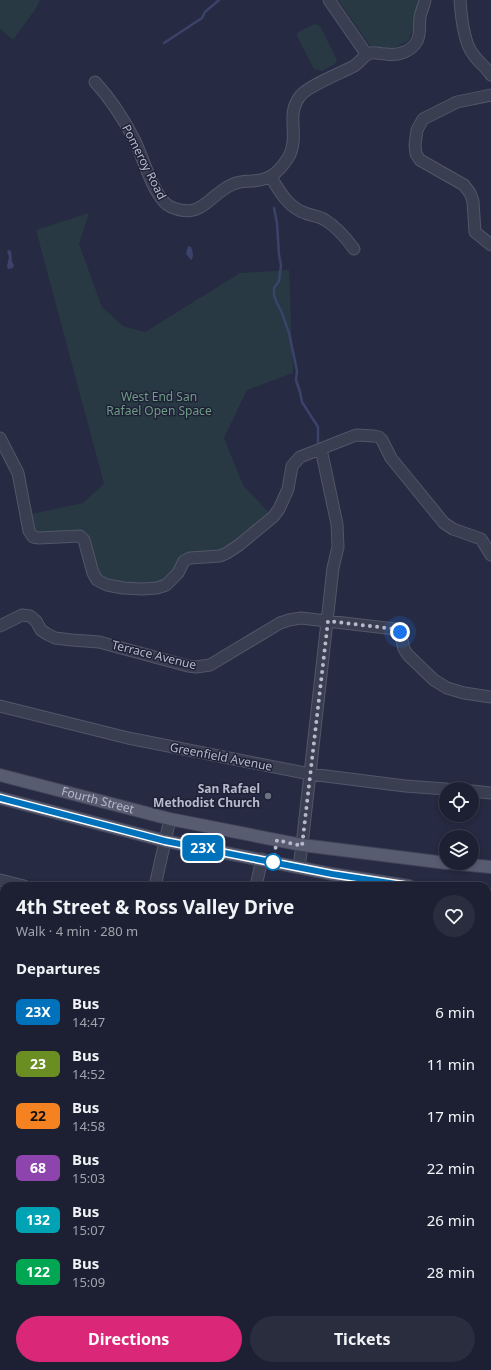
<!DOCTYPE html>
<meta charset="utf-8">
<style>
:root{--surface:#1c2032;--page:#292d3e;--text:#f1f3f6;--muted:#a0a3ac;--line:#3a3e4d;--accent:#db2777}
body{margin:0;font-family:"Noto Sans",sans-serif;background:var(--page);color:var(--text);height:100vh;display:flex;flex-direction:column;font-size:15px;white-space:nowrap}
*{box-sizing:border-box;margin:0}
p{font-size:13px;color:var(--muted)}
.icon{flex:none;width:22px;height:22px;fill:none;stroke:currentColor;stroke-width:2;stroke-linecap:round;stroke-linejoin:round}
.map{position:relative;flex:1;overflow:hidden}
.side{position:absolute;left:0px;top:882px;width:491px;height:488px;display:flex;flex-direction:column;background:var(--surface);border-radius:12px 12px 0 0;box-shadow:0 2px 6px #0003,0 0 0 1px var(--line)}
.side>*{flex:none}
.badge{padding:0 8px;border-radius:6px;font-size:14px;line-height:26px}
.tools{position:absolute;left:439px;top:782px;display:grid;gap:8px}
.tools a{display:grid;place-items:center;width:40px;height:40px;border-radius:50%;background:var(--surface);box-shadow:0 2px 6px #0003,0 0 0 1px var(--line);font-size:20px}
.you{position:absolute;width:20px;height:20px;margin:-10px;border:3px solid #fff;border-radius:50%;background:#1a73e8;box-shadow:0 0 0 6px #1a73e833}
.map>.badge{position:absolute;translate:-50% -50%;box-shadow:0 0 0 2px #fff}
h2{padding:0 16px;font-size:15px;line-height:36px}
.round{display:grid;place-items:center;flex:none;width:42px;height:42px;border-radius:21px;background:var(--page)}
.head{display:flex;align-items:center;justify-content:space-between;height:68px;padding:0 16px}
h1{font-size:19px;font-weight:700;line-height:30px}
.primary-button{display:flex;gap:8px;margin-top:auto;padding:8px 16px}
.primary-button a{flex:1;height:46px;border-radius:24px;background:var(--accent);color:#fff;font-size:16px;font-weight:700;line-height:46px;text-align:center}
.primary-button a+a{background:var(--page);color:var(--text)}
ul{padding:0;list-style:none}
li{display:flex;align-items:center;gap:12px;height:52px;padding:0 16px}
li div{flex:1}
li b{display:block;font-size:15px}
li em{font-style:normal}
li .badge{min-width:44px;font-weight:700;text-align:center}
.map>svg:first-child{display:block}
.green{fill:#283943}
.water{fill:#3b436a}
.lines{fill:none;stroke-linecap:round;stroke-linejoin:round}
.stream{stroke:#3b436a;stroke-width:2.5}
.minor-casing{stroke:#525669;stroke-width:13}
.major-casing{stroke:#414458;stroke-width:14}
.minor{stroke:#3a3e51;stroke-width:11}
.major{stroke:#585c71;stroke-width:12}
.line-casing{stroke:#fff;stroke-width:9}
.line{stroke:#0072bc;stroke-width:6}
.walk{stroke:#b7bacb;stroke-width:4;stroke-dasharray:0 7.2}
.worship-dot{fill:#6b7280;stroke:#1f2237;stroke-width:1.5}
.stop-dot{fill:#fff;stroke:#0072bc;stroke-width:2}
.labels{text-anchor:middle;stroke-width:3;stroke-linejoin:round;paint-order:stroke}
.street-label{font-size:12px;fill:#b7bacb;stroke:#1f2237}
.park-label{font-size:12px;fill:#6e9c85;stroke:#1f2237}
.poi-label{font-size:12px;font-weight:bold;fill:#b7bacb;stroke:#1f2237;text-anchor:end}
</style>
<div class="map">
<svg width="491" height="1370" viewBox="0 0 491 1370">
<rect width="100%" height="100%" fill="#262a42"/>
<!-- green -->
<path class="green" d="M0,0H40L35,10L13,40L0,29Z
M338,0H419L415,24L409,40L392,49L370,46Z
M315,24L320,26L337,60L335,64L322,71L314,69L297,36L298,32Z
M89,213L79,244L102,307L123,326L145,332L240,273L289,270L293,373L247,390L224,438L243,485L273,517L220,556L190,558L157,588L97,580L84,540L33,537L31,514L83,503L104,484L36,230Z"/>
<!-- water -->
<path class="water" d="M188,246L191,247C193,250 194,258 191,260L186,254Z
M9,250L11,251L12,262L14,265L13,268L8,269L7,266L9,257L7,251Z"/>
<g class="lines">
<!-- stream -->
<path class="stream" d="M164,43L202,18L205,12L219,0
M274,208L277,223L279,255L281,265L279,281L274,288V295L276,301L282,313L289,333L297,371L296,380L300,392L302,402L318,427V446"/>
<!-- minor casing -->
<g class="minor-casing">
<path id="minor" d="M329,0L367,55
M460,0C461,14 464,43 473,54C478,62 486,67 491,75
M95,82C110,98 124,120 134,139C143,156 154,200 171,207C202,220 208,196 231,185C237,182 245,181 252,181C270,180 278,173 288,158C301,136 284,115 301,95C310,85 341,73 354,66C359,63 364,56 368,54C373,51 380,54 386,54C397,56 411,52 417,41C421,34 419,25 420,17C421,12 424,6 425,0
M491,95L457,102L423,119L417,130L415,145L416,154L420,160L464,185L470,193L473,201L475,232L491,245
M271,177C279,191 289,208 305,213C312,216 319,216 325,220C337,227 346,238 354,249
M0,438L18,473L29,531L33,537L39,538L80,536L84,540L93,573L97,580L107,585L123,588L142,589L157,588L166,585L178,573L184,561L190,558L220,556L227,553L239,545L273,517L279,509L288,489L292,466L300,457L356,435L374,436L379,437L382,440L391,458L444,523L453,529L481,539L491,555
M0,626L22,615L30,616L36,621L41,630L47,634L55,638L72,640L99,642L188,666L196,667L210,665L280,623L289,620L301,618L395,629L400,632L404,649L408,655L434,680L447,688L464,693L491,697
M0,706L128,738L310,774L405,786L446,789
M472,791L491,793
M299,867L302,845L333,568L338,547L337,524L321,449
M0,880L24,886
M155,886L170,819
M256,886L262,859
M0,1030L4,1028
M0,1093L4,1094
M487,1149L491,1146
M0,1183L4,1184
M153,1366L161,1370
M425,1366V1370
M250,1370L253,1366"/>
</g>
<!-- major casing -->
<g class="major-casing">
<g id="major">
<path id="s1" d="M0,775L170,819L302,845L446,863"/>
<path d="M0,798L165,841L332,874L409,886"/>
<path d="M450,863L491,867"/>
<path d="M487,898L491,899"/>
</g>
</g>
<!-- minor -->
<use href="#minor" class="minor"/>
<!-- major -->
<use href="#major" class="major"/>
</g>
<g class="lines">
<!-- line casing -->
<g class="line-casing">
<path id="line" d="M0,798L165,841L332,874L409,886"/>
</g>
<!-- line -->
<use href="#line" class="line"/>
<!-- walk -->
<path class="walk" d="M273,862L277,840L302,846L328,621L395,629L400,632"/>
</g>
<!-- markers -->
<circle class="worship-dot" cx="268" cy="796" r="4"/>
<circle class="stop-dot" cx="273" cy="862" r="8"/>
<g class="labels">
<!-- street labels -->
<g class="street-label">
<text transform="translate(144 162) rotate(63)" y="4">Pomeroy Road</text>
<text transform="translate(154 655) rotate(14)" y="4">Terrace Avenue</text>
<text transform="translate(221 757) rotate(11)" y="4">Greenfield Avenue</text>
<text dy="4" stroke="none"><textPath href="#s1" startOffset="101">Fourth Street</textPath></text>
</g>
<!-- park labels -->
<g class="park-label">
<text x="159" y="401">West End San<tspan x="159" dy="14">Rafael Open Space</tspan></text>
</g>
<!-- poi labels -->
<g class="poi-label">
<text x="260" y="793">San Rafael<tspan x="260" dy="14">Methodist Church</tspan></text>
</g>
</g>
</svg>
<div class="tools">
<a><svg class="icon" aria-label="locate" viewBox="0 0 24 24"><circle cx="12" cy="12" r="6"/><path d="M12 2v4M12 18v4M2 12h4M18 12h4"/></svg></a>
<a><svg class="icon" aria-label="layers" viewBox="0 0 24 24"><path d="M12 4l9 5-9 5-9-5zM3 14l9 5 9-5"/></svg></a>
</div>
<div class="you" style="left:400px;top:632px"></div>
<b class="badge" style="left:203px;top:848px;background:#0072bc;color:#fff">23X</b>
<section class="side">
<div class="head"><div><h1>4th Street &amp; Ross Valley Drive</h1><p>Walk · 4 min · 280 m</p></div><a class="round"><svg class="icon" aria-label="heart" viewBox="0 0 24 24"><path d="M12 20l-8-8c-3-5 5-10 8-4 3-6 11-1 8 4z"/></svg></a></div>
<h2>Departures</h2>
<ul>
<li><span class="badge" style="background:#0072bc;color:#fff">23X</span><div><b>Bus</b><p>14:47</p></div><em>6 min</em></li>
<li><span class="badge" style="background:#6b8e23;color:#fff">23</span><div><b>Bus</b><p>14:52</p></div><em>11 min</em></li>
<li><span class="badge" style="background:#f58220;color:#111">22</span><div><b>Bus</b><p>14:58</p></div><em>17 min</em></li>
<li><span class="badge" style="background:#8e44ad;color:#fff">68</span><div><b>Bus</b><p>15:03</p></div><em>22 min</em></li>
<li><span class="badge" style="background:#00a3b4;color:#fff">132</span><div><b>Bus</b><p>15:07</p></div><em>26 min</em></li>
<li><span class="badge" style="background:#00a651;color:#fff">122</span><div><b>Bus</b><p>15:09</p></div><em>28 min</em></li>
</ul>
<div class="primary-button"><a>Directions</a><a>Tickets</a></div>
</section>
</div>
